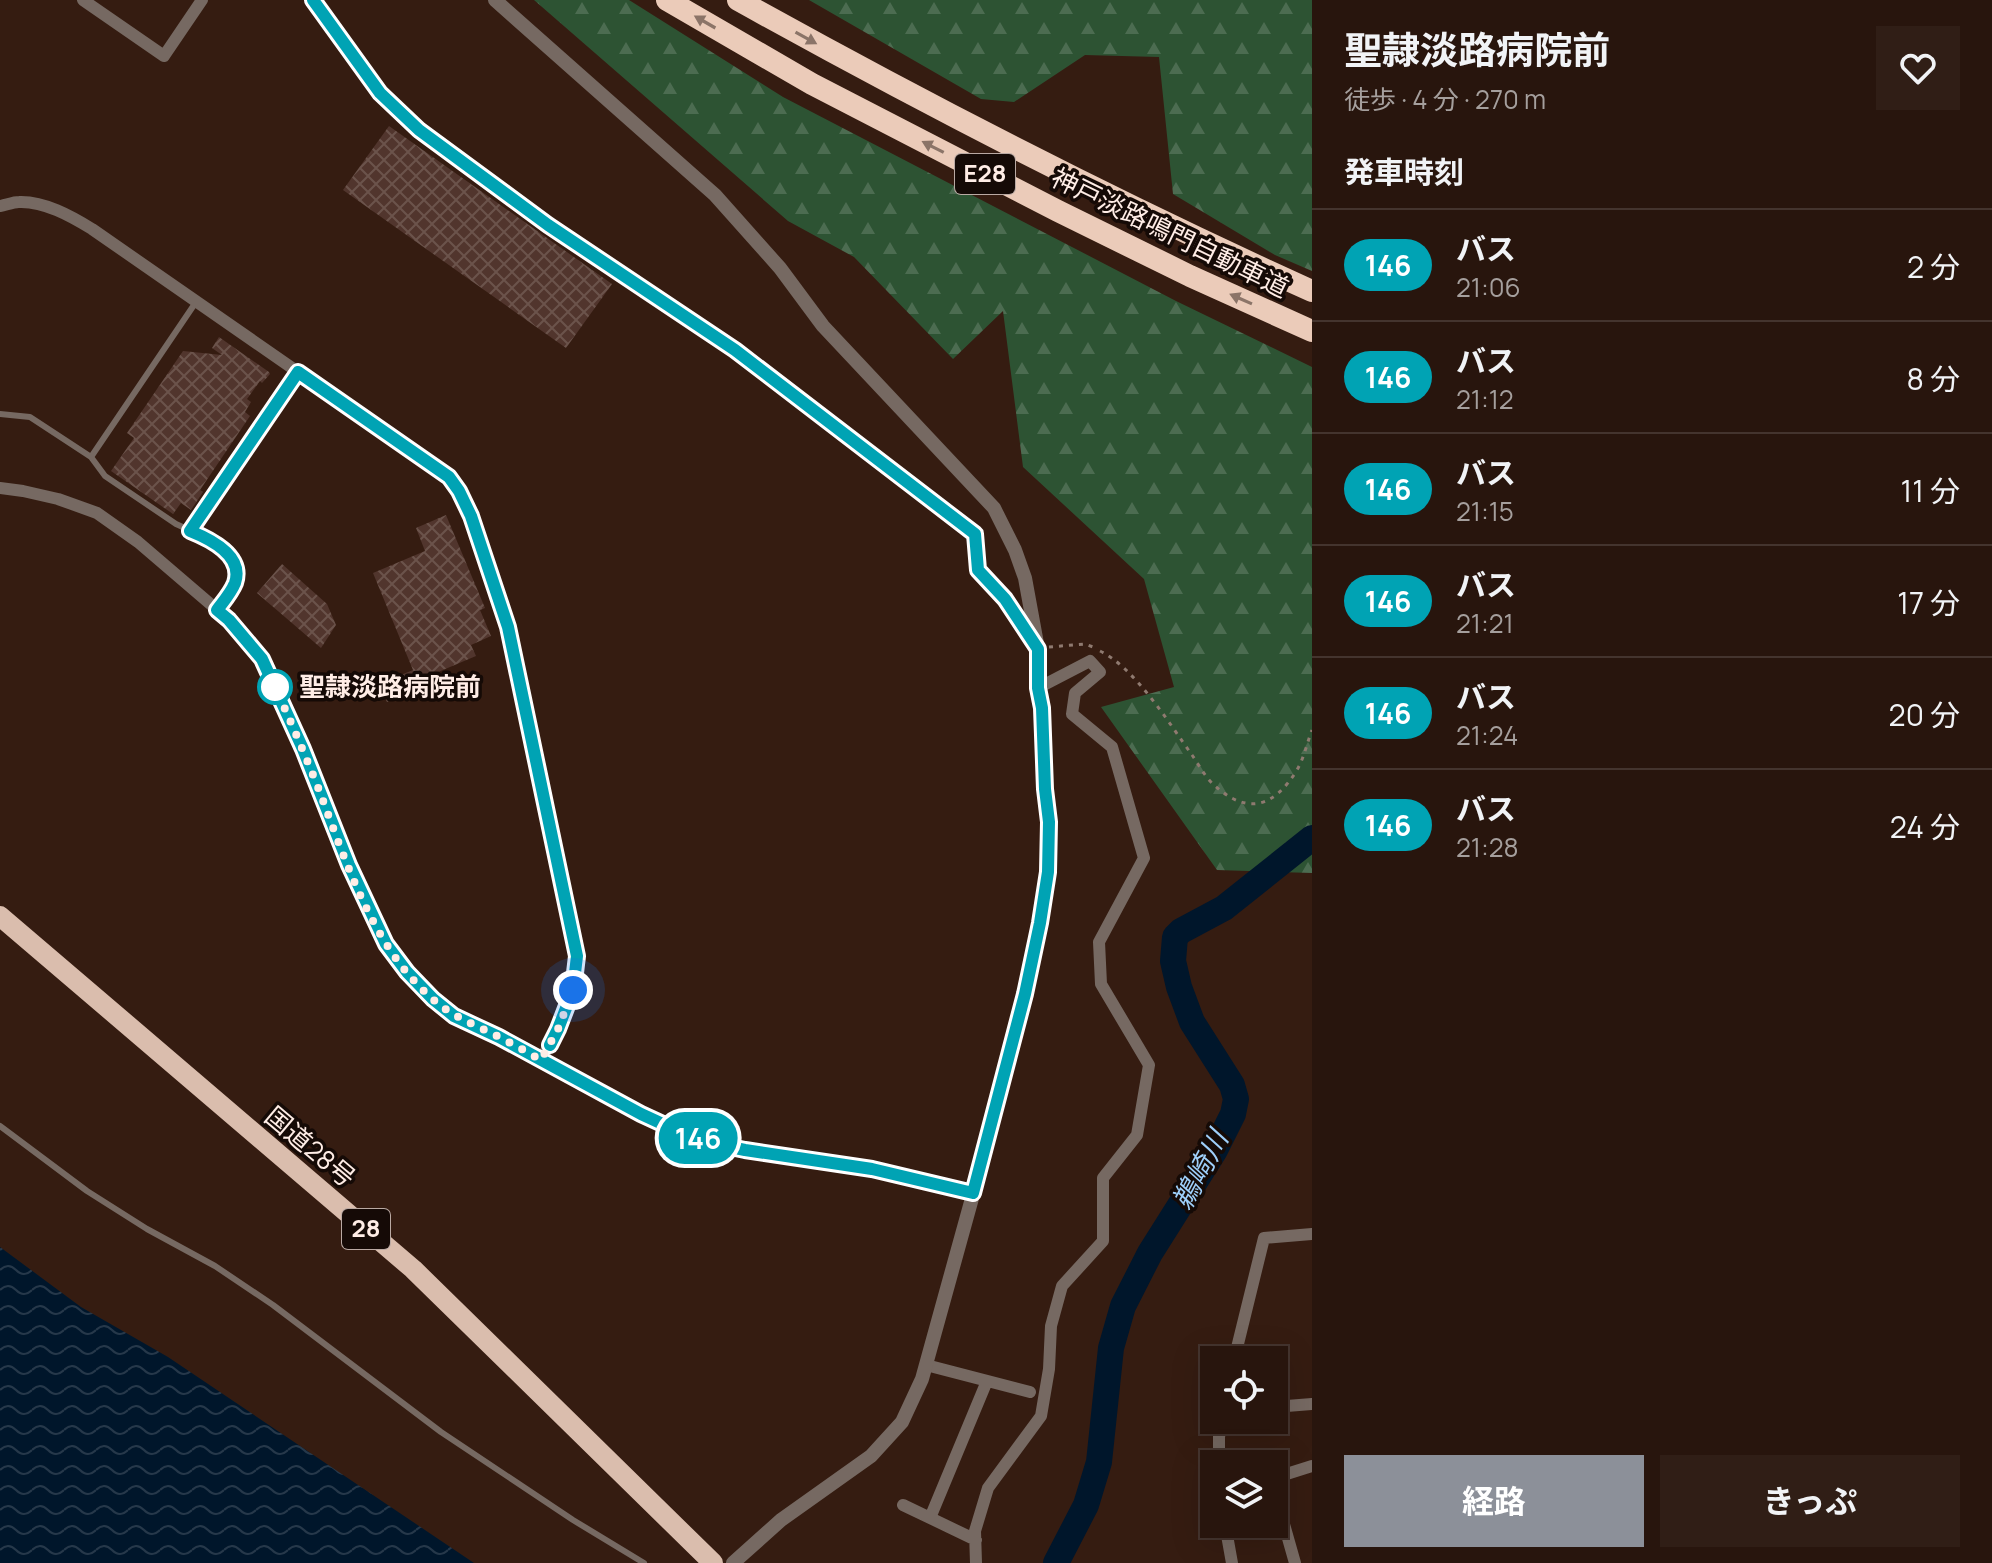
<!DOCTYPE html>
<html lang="ja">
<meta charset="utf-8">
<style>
:root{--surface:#28150d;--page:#301e16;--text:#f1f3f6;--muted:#a59f9d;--line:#44342e;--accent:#8c9099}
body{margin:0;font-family:Manrope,"Noto Sans JP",sans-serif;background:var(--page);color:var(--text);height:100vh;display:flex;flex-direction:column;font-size:30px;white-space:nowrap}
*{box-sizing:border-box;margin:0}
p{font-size:26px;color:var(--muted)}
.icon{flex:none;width:44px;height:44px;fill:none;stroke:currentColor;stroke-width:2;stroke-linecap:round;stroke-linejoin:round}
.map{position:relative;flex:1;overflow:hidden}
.panel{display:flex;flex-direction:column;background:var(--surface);width:680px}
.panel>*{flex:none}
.badge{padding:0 16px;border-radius:26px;font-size:28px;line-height:52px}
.fabs{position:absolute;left:1200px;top:1346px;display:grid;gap:16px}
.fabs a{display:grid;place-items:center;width:88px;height:88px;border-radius:0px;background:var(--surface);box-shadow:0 8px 32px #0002,0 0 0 2px var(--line);font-size:40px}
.you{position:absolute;width:40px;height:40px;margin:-20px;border:6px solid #fff;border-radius:50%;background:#1a73e8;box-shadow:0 0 0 12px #1a73e833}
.map>.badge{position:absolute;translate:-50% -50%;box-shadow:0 0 0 4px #fff}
h2{padding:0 32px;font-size:30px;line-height:72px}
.round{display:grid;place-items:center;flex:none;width:84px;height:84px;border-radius:0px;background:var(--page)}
.head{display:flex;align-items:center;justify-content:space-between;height:136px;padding:0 32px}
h1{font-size:38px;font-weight:700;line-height:60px}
.primary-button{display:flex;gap:16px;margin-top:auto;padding:16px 32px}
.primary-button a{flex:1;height:92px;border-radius:0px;background:var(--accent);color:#fff;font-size:32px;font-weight:700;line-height:92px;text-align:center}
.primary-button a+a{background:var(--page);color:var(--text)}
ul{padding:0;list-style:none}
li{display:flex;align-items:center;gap:24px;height:112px;padding:0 32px;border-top:2px solid var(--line)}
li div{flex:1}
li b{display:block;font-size:30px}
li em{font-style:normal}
li .badge{min-width:88px;font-weight:700;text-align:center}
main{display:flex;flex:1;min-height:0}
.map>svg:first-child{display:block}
.forest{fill:url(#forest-firs)}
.water{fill:url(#water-waves)}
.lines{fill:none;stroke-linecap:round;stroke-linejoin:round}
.river{stroke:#00162b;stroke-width:26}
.building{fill:url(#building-cross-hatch)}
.path{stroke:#8f7a70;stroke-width:3;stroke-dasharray:4 6;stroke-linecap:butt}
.service{stroke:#766962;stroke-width:6}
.minor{stroke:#766962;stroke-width:12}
.tertiary{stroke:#766962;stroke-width:14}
.trunk{stroke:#dabdad;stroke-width:20}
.motorway{stroke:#ebcbb9;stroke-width:22}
.oneway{fill:#8b7468}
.line-casing{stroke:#fff;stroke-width:18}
.line{stroke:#00a3b4;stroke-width:12}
.walk{stroke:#ffede6;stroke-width:8;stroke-dasharray:0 14.4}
.stop-dot{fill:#fff;stroke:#00a3b4;stroke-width:4}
.labels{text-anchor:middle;stroke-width:7;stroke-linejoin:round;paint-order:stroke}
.shield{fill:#150a06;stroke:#b9a9a3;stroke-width:2}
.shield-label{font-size:24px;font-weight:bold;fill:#ffede6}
.street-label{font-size:26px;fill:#ffede6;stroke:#150a06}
.stop-label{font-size:26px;font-weight:bold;fill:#ffede6;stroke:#150a06;text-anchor:start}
.water-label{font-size:28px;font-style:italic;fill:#9ecffa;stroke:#150a06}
</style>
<main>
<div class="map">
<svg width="1312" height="1563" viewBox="0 0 1312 1563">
<defs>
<pattern id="forest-firs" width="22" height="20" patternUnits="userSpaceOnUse" patternTransform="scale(2)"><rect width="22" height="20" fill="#2d5333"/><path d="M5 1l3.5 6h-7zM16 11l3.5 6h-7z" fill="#4c6c51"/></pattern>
<pattern id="water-waves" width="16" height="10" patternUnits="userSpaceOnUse" patternTransform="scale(2)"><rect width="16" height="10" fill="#00162b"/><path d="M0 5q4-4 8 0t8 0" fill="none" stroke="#26384a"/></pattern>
<pattern id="building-cross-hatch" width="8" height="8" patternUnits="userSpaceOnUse" patternTransform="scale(2)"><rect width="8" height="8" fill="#51352d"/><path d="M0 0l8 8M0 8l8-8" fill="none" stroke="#6b534b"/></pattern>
</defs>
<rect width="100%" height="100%" fill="#351c11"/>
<!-- forest -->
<path class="forest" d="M534,0H629L783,97L1176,301L1312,367V873L1217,870L1101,707L1174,687L1144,579L1023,467L1003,311L953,359L854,257L788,221Z
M809,0H1312V271L1275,255L1173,194L1159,57L1085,55L1014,102L981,99Z"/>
<!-- water -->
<path class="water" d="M0,1247L81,1307L168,1357L474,1563H0Z"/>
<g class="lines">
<!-- river -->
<path class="river" d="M1056,1563L1086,1505L1099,1462L1111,1348L1123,1306L1150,1253L1215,1150L1233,1114L1236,1099L1232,1085L1192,1022L1179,987L1173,961L1175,937L1181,931L1224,908L1312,838"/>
</g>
<!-- building -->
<path class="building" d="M389,126L612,284L566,348L343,190Z
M219,337L269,372L270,374L262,383L260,381L247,399L251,402L245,412L250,416L200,490L203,492L191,510L181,503L173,514L111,471L134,438L127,433L183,351L222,355L212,348Z
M446,515L485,608L480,610L491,636L471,645L476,656L424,678L427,686L387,702L379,684L413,670L373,573L425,551L416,528Z
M282,564L327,604L336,625L321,648L257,593Z"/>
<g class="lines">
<!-- path -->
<path class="path" d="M1049,647L1085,644L1093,647
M1100,651C1135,668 1169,723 1192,755C1199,765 1205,777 1214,785C1248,816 1274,807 1297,770C1304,758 1307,743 1312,730"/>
<!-- service -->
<path class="service" d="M0,414L30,417L91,457L196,302
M91,457L105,476L176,524L207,538L231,557L236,566L237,574L235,584L218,609
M190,531L298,372
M0,1126L87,1191L147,1229L215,1266L273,1305L441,1432L573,1520L644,1563"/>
<!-- minor -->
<path class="minor" d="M83,0L164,56L202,0
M0,206C6,205 13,202 19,202C44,201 71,216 92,229L449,477L459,491L471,516L508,627L577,956L573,990L558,1029L541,1060
M0,488L23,491L58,499L97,513L138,542L229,620L262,659L303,749L349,865L386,944L407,972L433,999L454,1016L499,1037L641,1114L680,1132L711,1143L745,1150L872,1169L973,1193
M1234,1360L1264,1238L1312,1234
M926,1365L1030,1392
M1274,1407L1312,1404
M1219,1464V1437L1222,1420
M1274,1478L1312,1466
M1274,1489L1295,1563
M903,1505L976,1540
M930,1518L987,1381
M1225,1524L1232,1563
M976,1563L975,1531L988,1488L1041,1416L1049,1369L1051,1326L1062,1286L1103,1241V1178L1137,1135L1149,1065L1101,984L1099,942L1144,858L1112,747L1072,714L1075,693L1100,672L1090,661L1038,688"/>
<!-- tertiary -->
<path class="tertiary" d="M313,0L380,93L419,130L548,225L735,350L975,534L978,570L1005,599L1033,642
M495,0L715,195L780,268L823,326L994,508L1015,550L1025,578L1038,649V688L1042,708L1045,789L1049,822L1048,872L1025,994L979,1173L922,1379L902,1422L871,1456L781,1520L733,1563"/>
<!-- trunk -->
<path class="trunk" d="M0,916L413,1269L713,1563"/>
<!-- motorway -->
<path class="motorway" d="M667,0L812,84L1058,211L1190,276L1312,331
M738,0C925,104 1117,203 1312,291"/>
</g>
<!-- one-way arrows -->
<defs><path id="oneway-solid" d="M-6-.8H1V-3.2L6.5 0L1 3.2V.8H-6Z" transform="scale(2)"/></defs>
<g class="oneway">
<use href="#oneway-solid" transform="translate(705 22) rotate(-150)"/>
<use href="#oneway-solid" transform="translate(806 38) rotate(29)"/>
<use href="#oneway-solid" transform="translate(933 147) rotate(-153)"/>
<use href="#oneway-solid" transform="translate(1241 299) rotate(-156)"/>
</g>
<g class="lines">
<!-- line casing -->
<g class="line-casing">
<path id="line" d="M313,0L380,93L419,130L548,225L735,350L975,534L978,570L1005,599L1038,649V688L1042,708L1045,789L1049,822L1048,872L1040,923L1025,994L973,1193L872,1169L745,1150L711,1143L680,1132L641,1114L499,1037L454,1016L433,999L407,972L386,944L349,865L303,749L262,659L229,620L217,610C223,602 231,593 235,583C244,556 210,539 190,531L298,372L449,477L459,491L471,516L508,627L577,956L573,990L558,1029L550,1045"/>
</g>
<!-- line -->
<use href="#line" class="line"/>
<!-- walk -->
<path class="walk" d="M275,687L271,678C288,715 304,752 319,790C347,864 373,949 435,1001C455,1018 476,1025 499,1037C513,1044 527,1052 541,1060L558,1029L573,990"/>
</g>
<!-- markers -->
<circle class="stop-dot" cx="275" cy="687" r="16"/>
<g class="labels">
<!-- shield labels -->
<g class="shield">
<rect x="955" y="154" width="60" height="40" rx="6"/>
<rect x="342" y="1209" width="48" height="40" rx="6"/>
</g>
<g class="shield-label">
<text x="985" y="182">E28</text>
<text x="366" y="1237">28</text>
</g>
<!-- street labels -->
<g class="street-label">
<text transform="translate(1170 233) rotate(26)" y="9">神戸淡路鳴門自動車道</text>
<text transform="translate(310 1147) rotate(40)" y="9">国道28号</text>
</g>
<!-- stop labels -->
<g class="stop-label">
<text x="299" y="696">聖隷淡路病院前</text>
</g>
<!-- water labels -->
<g class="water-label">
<text transform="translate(1200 1170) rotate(-62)" y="10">鵜崎川</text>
</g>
</g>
</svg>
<div class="fabs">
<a><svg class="icon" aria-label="locate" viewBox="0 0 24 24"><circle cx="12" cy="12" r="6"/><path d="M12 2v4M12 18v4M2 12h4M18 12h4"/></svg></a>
<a><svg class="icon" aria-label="layers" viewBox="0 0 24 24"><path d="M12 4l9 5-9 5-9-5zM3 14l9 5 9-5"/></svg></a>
</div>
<div class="you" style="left:573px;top:990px"></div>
<b class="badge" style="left:698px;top:1138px;background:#00a3b4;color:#fff">146</b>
</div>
<section class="panel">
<div class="head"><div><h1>聖隷淡路病院前</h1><p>徒歩 · 4 分 · 270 m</p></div><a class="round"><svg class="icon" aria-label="heart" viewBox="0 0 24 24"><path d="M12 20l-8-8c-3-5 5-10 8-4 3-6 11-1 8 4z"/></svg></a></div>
<h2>発車時刻</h2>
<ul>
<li><span class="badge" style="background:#00a3b4;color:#fff">146</span><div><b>バス</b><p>21:06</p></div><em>2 分</em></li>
<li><span class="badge" style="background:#00a3b4;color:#fff">146</span><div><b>バス</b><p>21:12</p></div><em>8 分</em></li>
<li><span class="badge" style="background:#00a3b4;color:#fff">146</span><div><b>バス</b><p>21:15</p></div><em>11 分</em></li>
<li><span class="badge" style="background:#00a3b4;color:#fff">146</span><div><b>バス</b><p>21:21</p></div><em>17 分</em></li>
<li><span class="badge" style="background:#00a3b4;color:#fff">146</span><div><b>バス</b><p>21:24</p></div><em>20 分</em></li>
<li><span class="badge" style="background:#00a3b4;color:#fff">146</span><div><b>バス</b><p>21:28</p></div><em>24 分</em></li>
</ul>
<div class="primary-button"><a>経路</a><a>きっぷ</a></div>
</section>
</main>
